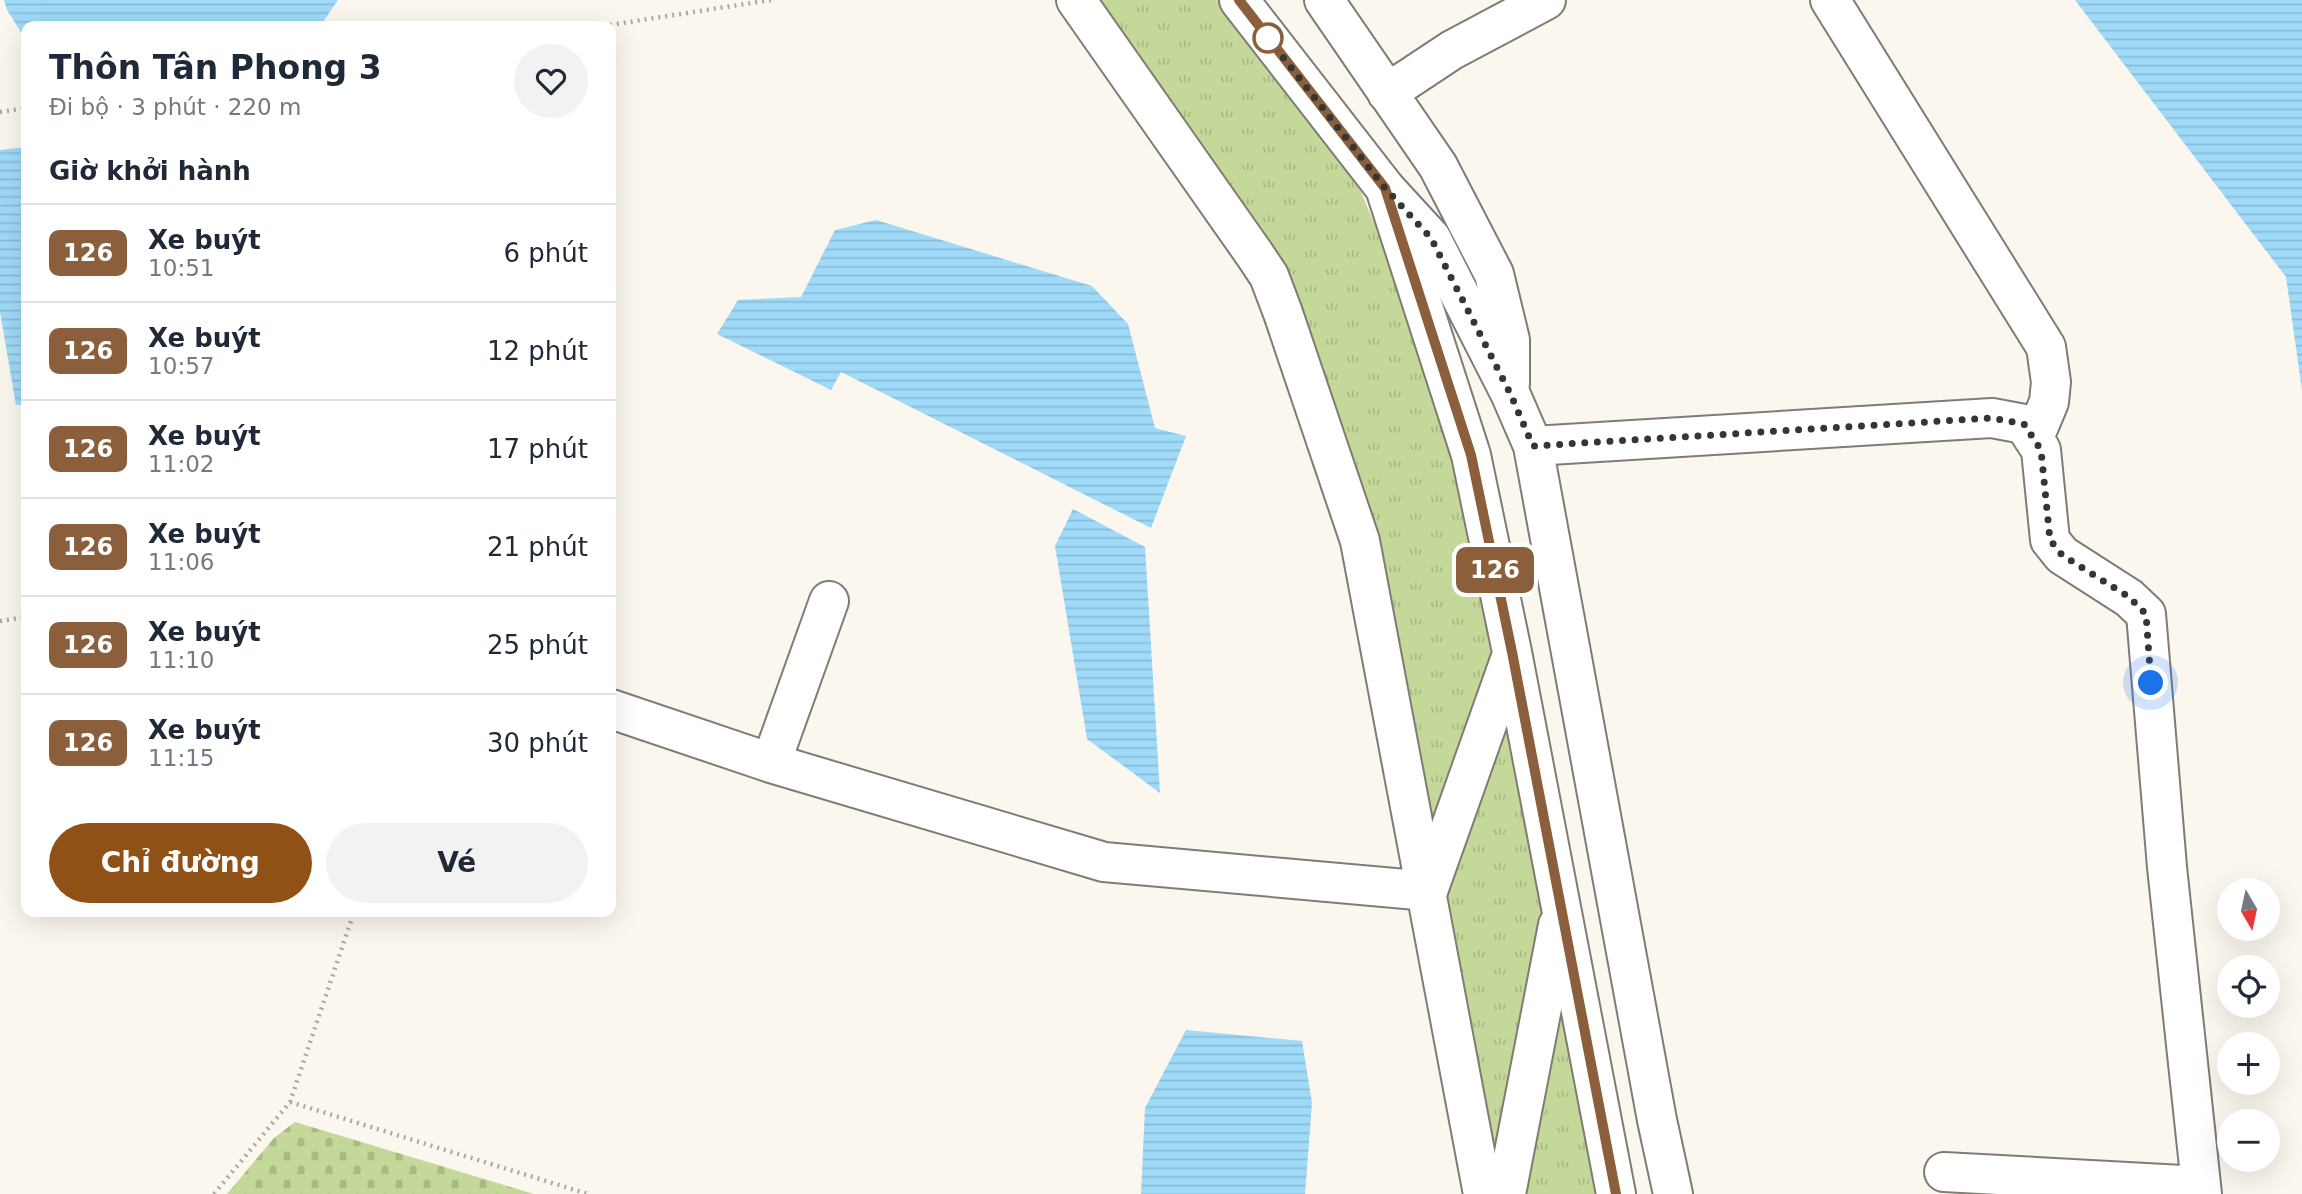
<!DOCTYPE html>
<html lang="vi">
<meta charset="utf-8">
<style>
:root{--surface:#fff;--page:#f2f2f3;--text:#1f2937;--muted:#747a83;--line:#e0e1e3;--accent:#905117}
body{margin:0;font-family:"DejaVu Sans",sans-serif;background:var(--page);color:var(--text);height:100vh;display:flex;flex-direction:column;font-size:26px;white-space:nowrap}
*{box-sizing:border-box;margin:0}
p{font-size:23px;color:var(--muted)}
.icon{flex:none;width:38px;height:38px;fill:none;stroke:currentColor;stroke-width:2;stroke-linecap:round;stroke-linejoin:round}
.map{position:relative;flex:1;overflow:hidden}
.drawer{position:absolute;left:21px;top:21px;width:595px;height:896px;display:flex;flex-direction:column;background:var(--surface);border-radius:14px;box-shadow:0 7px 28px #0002}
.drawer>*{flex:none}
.badge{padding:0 14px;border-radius:10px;font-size:24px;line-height:46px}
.needle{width:46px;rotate:171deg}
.buttons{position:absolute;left:2217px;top:878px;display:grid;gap:14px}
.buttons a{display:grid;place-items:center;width:63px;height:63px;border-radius:50%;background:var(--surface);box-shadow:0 7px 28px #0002;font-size:35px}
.you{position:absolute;width:35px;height:35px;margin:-18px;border:5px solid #fff;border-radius:50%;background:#1a73e8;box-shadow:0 0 0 10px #1a73e833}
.map>.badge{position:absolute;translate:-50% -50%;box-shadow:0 0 0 4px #fff}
h2{padding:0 28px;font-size:26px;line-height:63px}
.round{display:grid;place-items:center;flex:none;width:74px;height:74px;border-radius:37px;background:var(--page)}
.summary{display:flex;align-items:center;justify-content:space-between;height:119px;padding:0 28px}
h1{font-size:33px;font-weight:600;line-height:52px}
.action{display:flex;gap:14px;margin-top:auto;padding:14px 28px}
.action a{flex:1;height:80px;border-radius:42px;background:var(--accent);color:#fff;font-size:28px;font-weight:600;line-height:80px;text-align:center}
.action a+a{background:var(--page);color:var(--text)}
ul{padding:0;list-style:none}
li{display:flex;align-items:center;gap:21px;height:98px;padding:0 28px;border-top:2px solid var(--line)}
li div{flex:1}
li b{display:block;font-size:26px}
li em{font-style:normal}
li .badge{min-width:77px;font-weight:700;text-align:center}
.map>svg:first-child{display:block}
.grass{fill:url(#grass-tufts)}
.cemetery{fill:url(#cemetery-stones)}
.water{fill:url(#water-rules)}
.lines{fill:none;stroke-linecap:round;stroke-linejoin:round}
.minor-casing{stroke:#807b74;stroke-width:42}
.major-casing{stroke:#807b74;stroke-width:42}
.path{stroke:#aba7a1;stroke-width:4.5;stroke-dasharray:2 5;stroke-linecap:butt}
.minor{stroke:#fff;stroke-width:38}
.major{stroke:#fff;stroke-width:38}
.line-casing{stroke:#fff;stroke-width:16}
.line{stroke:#8b5e3c;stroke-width:10}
.walk{stroke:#373532;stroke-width:7;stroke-dasharray:0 12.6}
.stop-dot{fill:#fff;stroke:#8b5e3c;stroke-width:3.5}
</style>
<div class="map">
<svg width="2302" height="1194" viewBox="0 0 2302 1194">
<defs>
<pattern id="grass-tufts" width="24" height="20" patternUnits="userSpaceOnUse" patternTransform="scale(1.75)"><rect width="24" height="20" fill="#c4d999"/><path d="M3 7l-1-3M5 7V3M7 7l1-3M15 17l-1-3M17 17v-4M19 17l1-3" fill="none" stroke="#a9bb84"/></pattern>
<pattern id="cemetery-stones" width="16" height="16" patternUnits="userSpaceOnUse" patternTransform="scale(1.75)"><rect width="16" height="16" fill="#c4d999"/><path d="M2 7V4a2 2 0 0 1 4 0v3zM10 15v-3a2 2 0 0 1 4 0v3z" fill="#a9bb84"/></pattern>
<pattern id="water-rules" width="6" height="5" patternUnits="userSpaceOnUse" patternTransform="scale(1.75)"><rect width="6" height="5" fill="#9fdaf8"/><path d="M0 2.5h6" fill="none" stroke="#8abcd5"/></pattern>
</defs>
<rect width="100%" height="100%" fill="#fbf6ee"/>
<!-- grass -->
<path class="grass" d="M1091,0H1222L1361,192L1417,324L1457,462L1497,661L1432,858L1338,434Z
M1504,702L1546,886L1494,1187L1436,892Z
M1558,999L1595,1194H1521Z"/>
<!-- cemetery -->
<path class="cemetery" d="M295,1122L534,1194H227L274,1138Z"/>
<!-- water -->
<path class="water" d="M4,0H338L320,26H26V40L7,10Z
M2075,0H2302V390L2286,277Z
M26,147V405H16L0,312V150Z
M876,220L1092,286L1128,324L1155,428L1186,436L1151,528L841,372L831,390L717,334L738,300L801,297L835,230Z
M1073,509L1145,547L1160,793L1087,739L1055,546Z
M1186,1030L1302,1041L1312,1103L1305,1194H1141L1145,1108Z"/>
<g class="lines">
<!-- minor casing -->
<g class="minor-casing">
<path id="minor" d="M1076,0L1255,255L1269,276L1283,313L1360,541L1483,1194
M1324,0L1438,166L1494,274L1510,340V384
M1830,0L2046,347L2051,382L2049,402L2034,438
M1387,93L1452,50L1546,0
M1385,188L1431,238L1510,393L1533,446L1992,418L2024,424L2041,450L2050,540L2062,555L2129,598L2146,614L2167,867L2202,1194
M1533,446L1657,1120L1673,1194
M611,709L771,763L1104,862L1428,891
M771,763L829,601
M1944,1172L2201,1186"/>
</g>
<!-- major casing -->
<g class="major-casing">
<path id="major" d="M1239,0L1385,188L1471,455L1512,652L1616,1194
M1428,891L1512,654
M1506,1194L1558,925"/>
</g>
<!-- path -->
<path class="path" d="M603,26L771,0
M0,112L26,108
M0,621L26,617
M290,1102L588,1194
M214,1194L290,1102L354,912"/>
<!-- minor -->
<use href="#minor" class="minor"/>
<!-- major -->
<use href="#major" class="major"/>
</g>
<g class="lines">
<!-- line casing -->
<g class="line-casing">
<path id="line" d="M1239,0L1385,188L1471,455L1512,652L1616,1194"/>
</g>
<!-- line -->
<use href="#line" class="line"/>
<!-- walk -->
<path class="walk" d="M1268,38L1385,188L1431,238L1510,393L1533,446L1992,418L2024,424L2041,450L2050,540L2062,555L2129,597L2146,614L2151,683"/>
</g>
<!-- markers -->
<circle class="stop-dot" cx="1268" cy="38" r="14"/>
</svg>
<div class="buttons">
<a><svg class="needle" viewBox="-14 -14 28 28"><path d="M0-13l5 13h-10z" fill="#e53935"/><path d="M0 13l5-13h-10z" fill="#747a83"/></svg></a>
<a><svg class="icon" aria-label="locate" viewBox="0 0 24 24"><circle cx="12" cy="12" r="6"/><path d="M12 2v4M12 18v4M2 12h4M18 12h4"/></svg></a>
<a>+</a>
<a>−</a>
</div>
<div class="you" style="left:2151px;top:683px"></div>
<b class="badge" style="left:1495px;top:570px;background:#8b5e3c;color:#fff">126</b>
<section class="drawer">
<div class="summary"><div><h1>Thôn Tân Phong 3</h1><p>Đi bộ · 3 phút · 220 m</p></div><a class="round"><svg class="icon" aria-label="heart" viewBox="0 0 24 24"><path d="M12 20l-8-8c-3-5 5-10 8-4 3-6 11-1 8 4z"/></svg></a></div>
<h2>Giờ khởi hành</h2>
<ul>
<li><span class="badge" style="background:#8b5e3c;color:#fff">126</span><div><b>Xe buýt</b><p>10:51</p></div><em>6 phút</em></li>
<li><span class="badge" style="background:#8b5e3c;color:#fff">126</span><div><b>Xe buýt</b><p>10:57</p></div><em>12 phút</em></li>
<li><span class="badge" style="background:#8b5e3c;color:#fff">126</span><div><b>Xe buýt</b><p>11:02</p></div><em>17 phút</em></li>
<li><span class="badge" style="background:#8b5e3c;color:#fff">126</span><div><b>Xe buýt</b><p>11:06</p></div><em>21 phút</em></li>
<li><span class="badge" style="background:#8b5e3c;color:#fff">126</span><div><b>Xe buýt</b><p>11:10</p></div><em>25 phút</em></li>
<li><span class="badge" style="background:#8b5e3c;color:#fff">126</span><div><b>Xe buýt</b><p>11:15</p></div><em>30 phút</em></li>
</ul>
<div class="action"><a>Chỉ đường</a><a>Vé</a></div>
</section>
</div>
